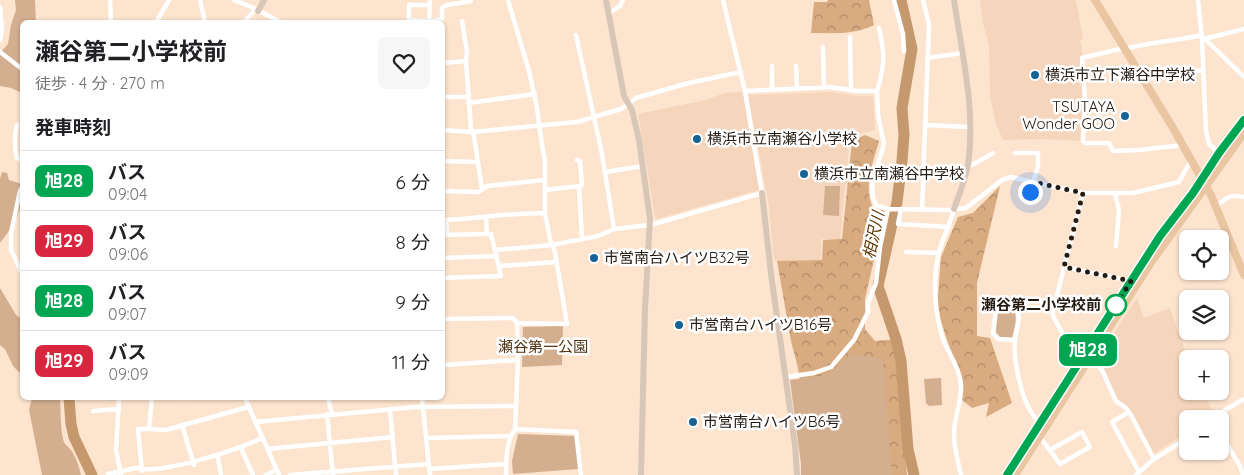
<!DOCTYPE html>
<html lang="ja">
<meta charset="utf-8">
<style>
:root{--surface:#fff;--page:#f6f6f6;--text:#202124;--muted:#757577;--line:#e0e0e0}
body{margin:0;font-family:Quicksand,"Noto Sans JP",sans-serif;background:var(--page);color:var(--text);height:100vh;display:flex;flex-direction:column;font-size:19px;white-space:nowrap}
*{box-sizing:border-box;margin:0}
p{font-size:16px;color:var(--muted)}
.icon{flex:none;width:28px;height:28px;fill:none;stroke:currentColor;stroke-width:2;stroke-linecap:round;stroke-linejoin:round}
.map{position:relative;flex:1;overflow:hidden}
.details{position:absolute;left:20px;top:20px;width:425px;height:380px;display:flex;flex-direction:column;background:var(--surface);border-radius:8px;box-shadow:0 1px 4px #0004}
.details>*{flex:none}
.badge{padding:0 10px;border-radius:8px;font-size:18px;line-height:32px}
.controls{position:absolute;left:1179px;top:230px;display:grid;gap:10px}
.controls a{display:grid;place-items:center;width:50px;height:50px;border-radius:8px;background:var(--surface);box-shadow:0 1px 4px #0004;font-size:25px}
.you{position:absolute;width:25px;height:25px;margin:-12px;border:4px solid #fff;border-radius:50%;background:#1a73e8;box-shadow:0 0 0 8px #1a73e833}
.map>.badge{position:absolute;translate:-50% -50%;box-shadow:0 0 0 2px #fff}
h2{padding:0 15px;font-size:19px;line-height:45px}
.round{display:grid;place-items:center;flex:none;width:52px;height:52px;border-radius:8px;background:var(--page)}
.head{display:flex;align-items:center;justify-content:space-between;height:85px;padding:0 15px}
h1{font-size:24px;font-weight:700;line-height:38px}
ul{padding:0;list-style:none}
li{display:flex;align-items:center;gap:15px;height:60px;padding:0 15px;border-top:1px solid var(--line)}
li div{flex:1}
li b{display:block;font-size:19px}
li em{font-style:normal}
li .badge{min-width:55px;font-weight:700;text-align:center}
.map>svg:first-child{display:block}
.built{fill:#f5d6bc}
.forest{fill:url(#forest-crowns)}
.park{fill:#d3af8f}
.lines{fill:none;stroke-linecap:round;stroke-linejoin:round}
.river{stroke:#c5986d;stroke-width:11}
.street{stroke:#fff;stroke-width:4.5}
.secondary{stroke:#d8c7b7;stroke-width:6}
.primary{stroke:#e9c5a2;stroke-width:8}
.line-casing{stroke:#fff;stroke-width:11}
.line{stroke:#00a651;stroke-width:8}
.walk{stroke:#241b13;stroke-width:5;stroke-dasharray:0 9}
.poi-dot{fill:#156295;stroke:#fff;stroke-width:2}
.stop-dot{fill:#fff;stroke:#00a651;stroke-width:2.5}
.labels{text-anchor:middle;stroke-width:5;stroke-linejoin:round;paint-order:stroke}
.poi-label{font-size:15px;fill:#241b13;stroke:#fff;text-anchor:start}
.stop-label{font-size:15px;font-weight:bold;fill:#241b13;stroke:#fff;text-anchor:end}
.park-label{font-size:15px;fill:#523311;stroke:#fff}
.water-label{font-size:16px;font-style:italic;fill:#633700;stroke:#fff}
</style>
<div class="map">
<svg width="1244" height="475" viewBox="0 0 1244 475">
<defs>
<pattern id="forest-crowns" width="20" height="18" patternUnits="userSpaceOnUse" patternTransform="scale(1.25)"><rect width="20" height="18" fill="#d9ab80"/><path d="M2 6a3 3 0 1 1 6 0M12 15a3 3 0 1 1 6 0" fill="none" stroke="#b08a68"/></pattern>
</defs>
<rect width="100%" height="100%" fill="#fde4ce"/>
<!-- built -->
<path class="built" d="M980,0H1076L1083,39L1080,40L1083,55L1080,56L1083,94L1080,141L1043,139L1003,140L996,124L990,96L989,46L983,23Z
M741,92L743,93L759,190L657,219L655,217L638,114L706,100L724,93Z
M830,92L857,96H873L875,130L850,136L840,241L821,239V261H774L769,207L748,95Z
M1137,298L1144,318L1170,308L1188,359V391H1203L1214,415L1208,419H1188L1187,432L1153,454L1128,407L1116,398L1104,370L1097,360Z"/>
<!-- forest -->
<path class="forest" d="M828,0H869L874,25C854,35 833,33 811,33L814,2H827Z
M865,135L879,141C873,163 863,186 873,208L885,211L865,299V329L875,341L898,339L906,412L905,456L907,475H803L804,410L798,368L791,341L777,261L822,260L823,240L842,239L852,141Z
M1000,186L977,283V336L990,338L1012,403L986,417L989,403L972,408L962,400L963,382L947,340L937,309L941,257L958,217L973,213Z"/>
<!-- park -->
<path class="park" d="M15,0H35L36,22H22V93L11,88L0,86V53L8,44L11,25L16,10Z
M2,172L7,173L9,180L19,183L22,186C23,211 15,224 0,243V179Z
M825,186H840L839,216L823,215Z
M0,288L16,315L22,319V375L13,366L5,349L0,345Z
M1002,308L1014,310C1018,319 1014,329 1012,338L1000,337L996,333L997,311Z
M563,326L562,365L522,367L523,327Z
M852,354L883,359L892,475H801V464L790,380L827,375Z
M941,378L942,405L929,406L926,403L924,379Z
M32,398H60C61,409 60,435 65,444C67,446 69,448 71,450C76,457 79,466 81,475H42L29,410Z
M518,434L576,436L578,469L513,474L512,461Z"/>
<g class="lines">
<!-- river -->
<path class="river" d="M901,0L912,49L902,108L904,135L902,161L897,202L878,286L896,339L901,361L908,449L914,475
M69,398L71,424L74,437L92,475"/>
<!-- street -->
<path class="street" d="M110,0L111,22
M200,0L205,22
M234,0L256,9L280,22
M723,0L745,91L830,87L857,91H877L878,115L884,144L872,184L873,197L876,205L888,209L948,210L966,208L1002,180L1011,177L1083,193
M894,0L903,34L904,51
M1198,0L1202,39L1206,131L1209,144L1219,153
M430,5H409V20L433,21L442,19V8L447,5L471,1V0
M0,7L2,28L0,40
M608,14L620,6L623,0
M429,21L430,0
M462,21L467,51L466,61L471,128L474,136L482,189
M156,22L169,0
M244,22L256,9
M576,35L602,154L614,229
M850,37L851,90
M1204,39L1244,29
M1205,39L1244,77
M823,47L824,87
M1124,48L1082,58L1085,100L1083,141L1085,143H1109L1113,151L1139,150L1183,145
M1125,49C1150,42 1176,41 1202,35
M0,52L22,69
M927,58L962,53
M442,63L466,61
M772,66V89
M796,66L797,88
M1145,80L1153,77L1203,70
M877,91C885,65 885,54 879,28
M442,97H468
M468,103L535,94
M17,125C14,137 14,146 17,158L22,160
M925,125L970,127
M442,130L472,132L577,122L621,109L636,98L689,83L741,72
M1015,153H1038V166L1027,202
M577,160L580,161L582,185L579,186
M442,161L477,162
M968,166L974,164L993,153
M605,172L643,166
M22,187L20,191L11,233V250L22,273
M545,190L579,186L582,239
M442,191L479,192L487,186L545,180
M1115,194L1119,210L1116,246
M1216,207C1225,198 1231,194 1244,197
M901,209L898,224L949,227
M954,209C950,224 943,238 939,252C932,279 935,314 943,339C949,355 960,368 961,385C962,398 957,410 955,423C952,441 957,457 961,475
M922,210L929,24L923,0
M442,235L487,234
M447,235L446,220C479,218 512,213 545,213
M496,250L552,245L598,236L614,229L650,225L762,193L745,91
M906,252L939,253
M442,258L497,256
M500,266L556,262
M1064,267L1131,281
M442,278L501,276L491,234H487L486,218
M442,319L513,318L517,323L567,324L555,252L550,239L545,213V161L542,145L537,108L529,71L508,0
M1014,340L998,339L993,333L996,310C1001,306 1012,304 1017,310C1022,318 1015,332 1015,340C1013,363 1023,409 1040,423
M1089,356L1102,370L1116,401L1126,408L1131,415L1154,459
M1081,360L1075,357L1053,316V311L1083,193H1133L1179,182L1191,160
M442,365L518,360
M786,377L814,373L831,367L854,340L868,312V303L876,283L880,247L888,209
M119,398L116,450L121,475
M182,398H186
M245,398L279,475
M328,398L332,414
M422,398L430,475
M390,410L396,475
M93,411L119,409
M1129,412L1112,422L1139,472
M327,414L333,475
M1214,419L1215,416L1244,399
M255,422L416,407L516,406
M182,425L194,465
M149,429L166,430L248,407
M515,429L576,432L581,475
M1220,433L1240,466L1243,475
M1040,437L1060,464L1090,447L1082,432L1050,450
M426,438L510,436
M241,448L253,475
M267,449L393,437
M218,458L221,475
M429,469L506,464
M142,471L138,429H149L152,398
M108,474L136,468C161,475 237,450 262,438
M266,475L276,470
M290,475L428,464
M506,475C506,461 506,441 515,429L518,360L517,323
M1136,475L1154,459L1188,438"/>
<!-- secondary -->
<path class="secondary" d="M606,0L624,96L632,110L639,140L650,219L645,309L641,475
M258,11L264,0
M762,193L771,274L795,445L797,475
M954,209C959,195 965,180 968,165C976,111 962,54 954,0"/>
<!-- primary -->
<path class="primary" d="M1095,0L1173,128L1211,195L1244,275
M1007,475L1160,236L1193,193L1219,153L1244,120
M1015,475L1150,264L1244,133"/>
</g>
<g class="lines">
<!-- line casing -->
<g class="line-casing">
<path id="line" d="M1007,475L1160,236L1193,193L1219,153L1244,120"/>
</g>
<!-- line -->
<use href="#line" class="line"/>
<!-- walk -->
<path class="walk" d="M1030,192L1033,182L1083,193L1064,267L1131,281L1116,305"/>
</g>
<!-- markers -->
<g class="poi-dot">
<circle cx="1035" cy="75" r="5"/>
<circle cx="1125" cy="116" r="5"/>
<circle cx="697" cy="139" r="5"/>
<circle cx="804" cy="174" r="5"/>
<circle cx="594" cy="258" r="5"/>
<circle cx="679" cy="325" r="5"/>
<circle cx="693" cy="422" r="5"/>
</g>
<circle class="stop-dot" cx="1116" cy="305" r="10"/>
<g class="labels">
<!-- poi labels -->
<g class="poi-label">
<text x="1045" y="80">横浜市立下瀬谷中学校</text>
<text x="1115" y="112" text-anchor="end">TSUTAYA<tspan x="1115" dy="17">Wonder GOO</tspan></text>
<text x="707" y="144">横浜市立南瀬谷小学校</text>
<text x="814" y="179">横浜市立南瀬谷中学校</text>
<text x="604" y="263">市営南台ハイツB32号</text>
<text x="689" y="330">市営南台ハイツB16号</text>
<text x="703" y="427">市営南台ハイツB6号</text>
</g>
<!-- stop labels -->
<g class="stop-label">
<text x="1101" y="310">瀬谷第二小学校前</text>
</g>
<!-- park labels -->
<g class="park-label">
<text x="543" y="352">瀬谷第一公園</text>
</g>
<!-- water labels -->
<g class="water-label">
<text transform="translate(873 235) rotate(-78)" y="6">相沢川</text>
</g>
</g>
</svg>
<div class="controls">
<a><svg class="icon" aria-label="locate" viewBox="0 0 24 24"><circle cx="12" cy="12" r="6"/><path d="M12 2v4M12 18v4M2 12h4M18 12h4"/></svg></a>
<a><svg class="icon" aria-label="layers" viewBox="0 0 24 24"><path d="M12 4l9 5-9 5-9-5zM3 14l9 5 9-5"/></svg></a>
<a>+</a>
<a>−</a>
</div>
<div class="you" style="left:1030px;top:192px"></div>
<b class="badge" style="left:1088px;top:350px;background:#00a651;color:#fff">旭28</b>
<section class="details">
<div class="head"><div><h1>瀬谷第二小学校前</h1><p>徒歩 · 4 分 · 270 m</p></div><a class="round"><svg class="icon" aria-label="heart" viewBox="0 0 24 24"><path d="M12 20l-8-8c-3-5 5-10 8-4 3-6 11-1 8 4z"/></svg></a></div>
<h2>発車時刻</h2>
<ul>
<li><span class="badge" style="background:#00a651;color:#fff">旭28</span><div><b>バス</b><p>09:04</p></div><em>6 分</em></li>
<li><span class="badge" style="background:#d7263d;color:#fff">旭29</span><div><b>バス</b><p>09:06</p></div><em>8 分</em></li>
<li><span class="badge" style="background:#00a651;color:#fff">旭28</span><div><b>バス</b><p>09:07</p></div><em>9 分</em></li>
<li><span class="badge" style="background:#d7263d;color:#fff">旭29</span><div><b>バス</b><p>09:09</p></div><em>11 分</em></li>
</ul>
</section>
</div>
